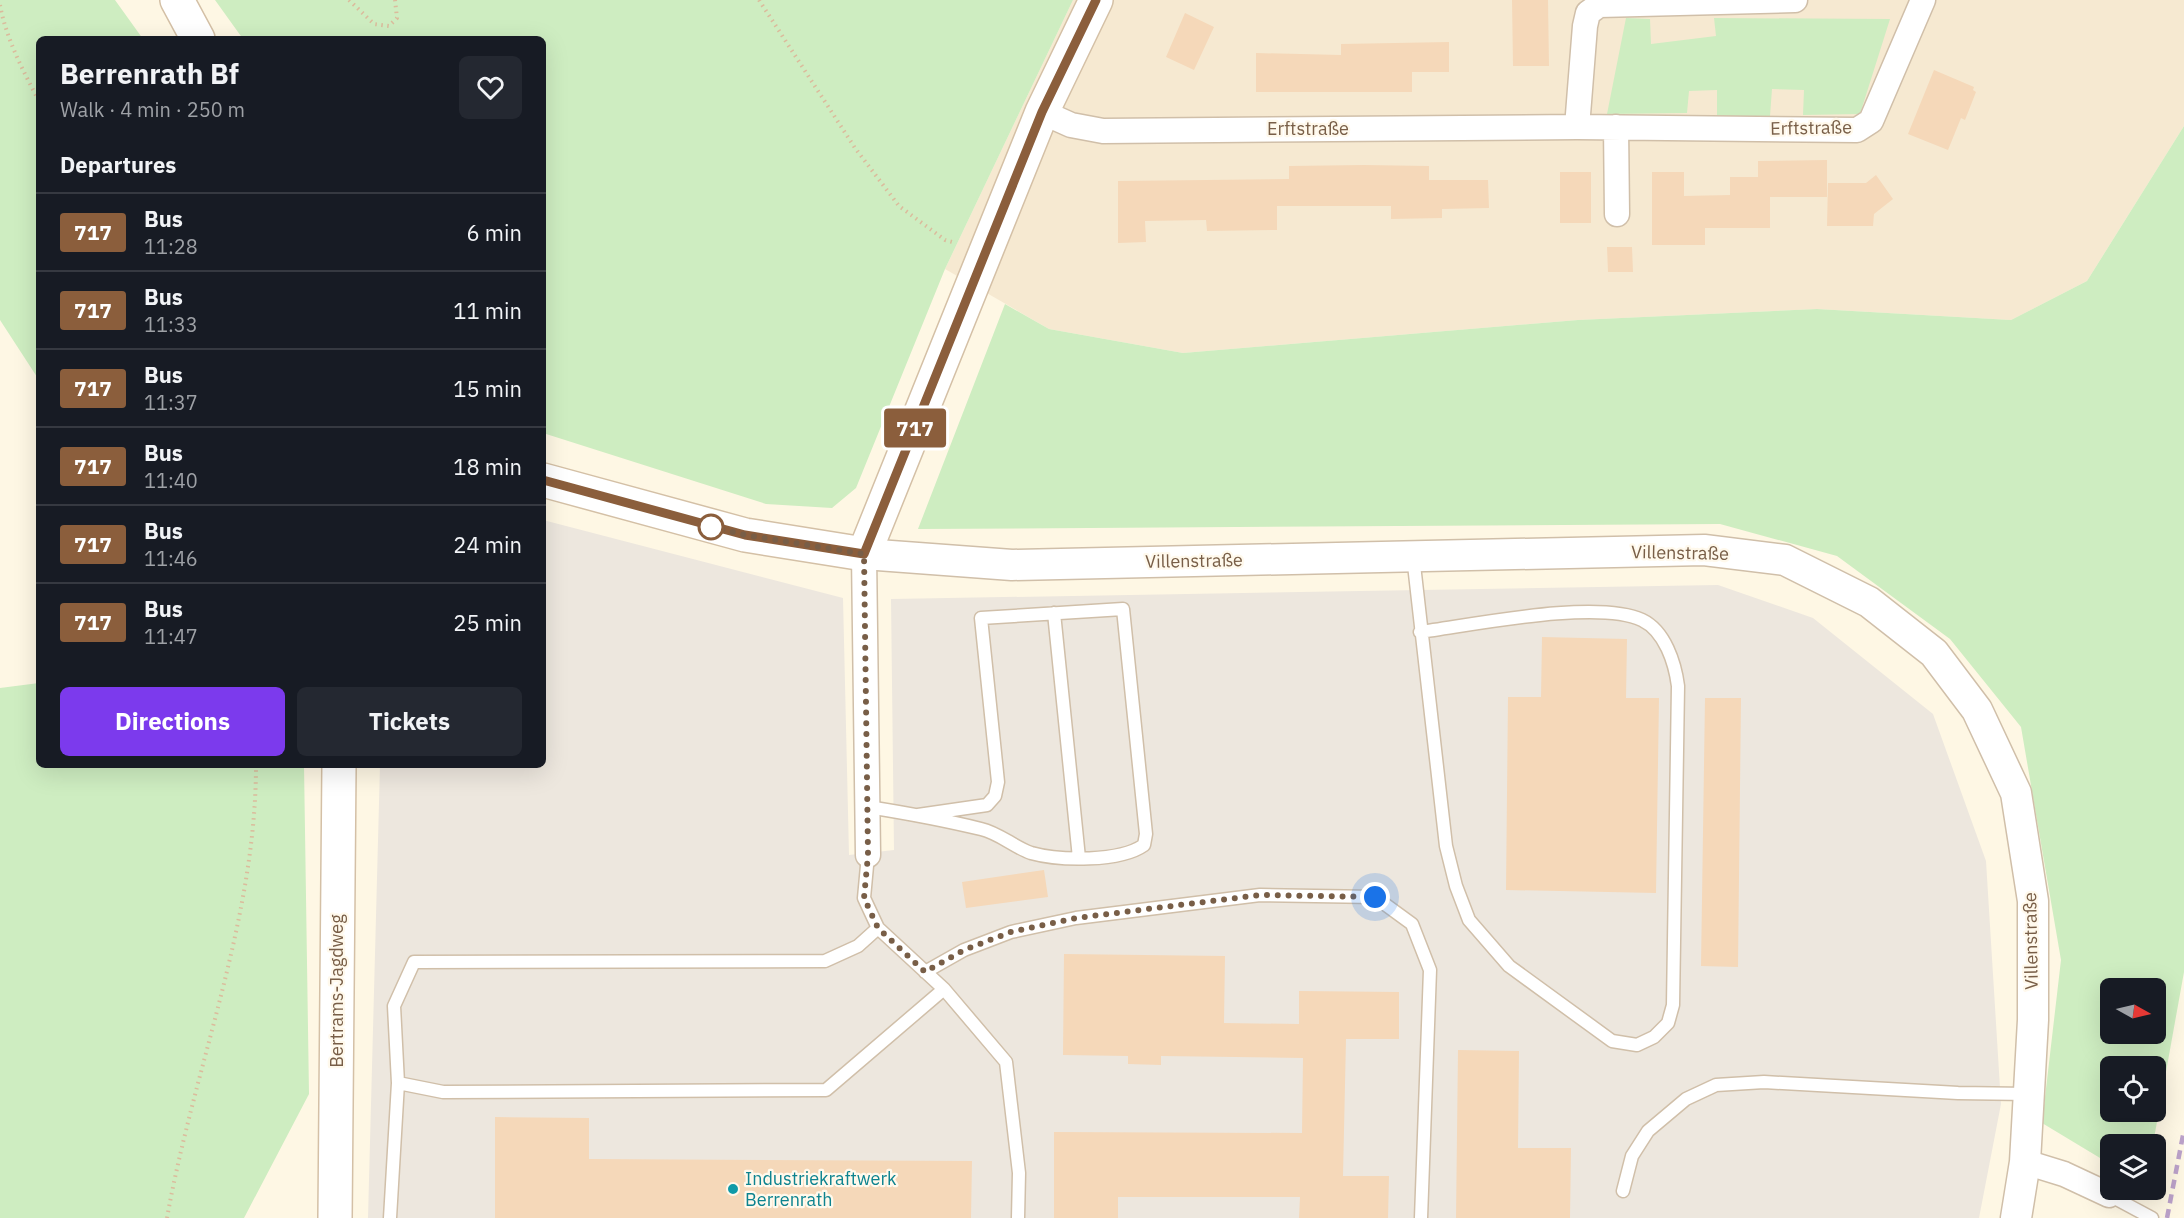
<!DOCTYPE html>
<meta charset="utf-8">
<style>
:root{--surface:#171b24;--page:#242831;--text:#f1f3f6;--muted:#9ea1a6;--line:#363941;--accent:#7c3aed}
body{margin:0;font-family:"IBM Plex Sans",sans-serif;background:var(--page);color:var(--text);height:100vh;display:flex;flex-direction:column;font-size:22px;white-space:nowrap}
*{box-sizing:border-box;margin:0}
p{font-size:20px;color:var(--muted)}
.icon{flex:none;width:33px;height:33px;fill:none;stroke:currentColor;stroke-width:2;stroke-linecap:round;stroke-linejoin:round}
.map{position:relative;flex:1;overflow:hidden}
.drawer{position:absolute;left:36px;top:36px;width:510px;height:732px;display:flex;flex-direction:column;background:var(--surface);border-radius:9px;box-shadow:0 6px 24px #0002}
.drawer>*{flex:none}
.badge{padding:0 12px;border-radius:4px;font-size:21px;line-height:39px}
.needle{width:39px;rotate:98deg}
.controls{position:absolute;left:2100px;top:978px;display:grid;gap:12px}
.controls a{display:grid;place-items:center;width:66px;height:66px;border-radius:9px;background:var(--surface);box-shadow:0 6px 24px #0002;font-size:30px}
.you{position:absolute;width:30px;height:30px;margin:-15px;border:4px solid #fff;border-radius:50%;background:#1a73e8;box-shadow:0 0 0 9px #1a73e833}
.map>.badge{position:absolute;translate:-50% -50%;box-shadow:0 0 0 3px #fff}
h2{padding:0 24px;font-size:22px;line-height:54px}
.round{display:grid;place-items:center;flex:none;width:63px;height:63px;border-radius:9px;background:var(--page)}
.headline{display:flex;align-items:center;justify-content:space-between;height:102px;padding:0 24px}
h1{font-size:28px;font-weight:700;line-height:45px}
.button{display:flex;gap:12px;margin-top:auto;padding:12px 24px}
.button a{flex:1;height:69px;border-radius:9px;background:var(--accent);color:#fff;font-size:24px;font-weight:700;line-height:69px;text-align:center}
.button a+a{background:var(--page);color:var(--text)}
ul{padding:0;list-style:none}
li{display:flex;align-items:center;gap:18px;height:78px;padding:0 24px;border-top:2px solid var(--line)}
li div{flex:1}
li b{display:block;font-size:22px}
li em{font-style:normal}
li .badge{min-width:66px;font-weight:700;text-align:center}
.map>svg:first-child{display:block}
.residential{fill:#f6e9d1}
.industrial{fill:#ede7de}
.green{fill:#ceedc1;fill-rule:evenodd}
.building{fill:#f5d8b9}
.lines{fill:none;stroke-linecap:round;stroke-linejoin:round}
.service-casing{stroke:#d0bfa9;stroke-width:15}
.minor-casing{stroke:#d0bfa9;stroke-width:27}
.tertiary-casing{stroke:#d0bfa9;stroke-width:33}
.secondary-casing{stroke:#d4c0a6;stroke-width:36}
.path{stroke:#dbbb9c;stroke-width:4;stroke-dasharray:1.5 4.5;stroke-linecap:butt}
.service{stroke:#fff;stroke-width:12}
.minor{stroke:#fff;stroke-width:24}
.tertiary{stroke:#fff;stroke-width:30}
.secondary{stroke:#fff;stroke-width:33}
.rail{stroke:#bba1c9;stroke-width:4.5;stroke-dasharray:9 6;stroke-linecap:butt}
.line-casing{stroke:#fff;stroke-width:14}
.line{stroke:#8b5e3c;stroke-width:9}
.walk{stroke:#785e47;stroke-width:6;stroke-dasharray:0 10.8}
.stop-dot{fill:#fff;stroke:#8b5e3c;stroke-width:3}
.culture-dot{fill:#0f9aa8;stroke:#fff9ec;stroke-width:2}
.labels{text-anchor:middle;stroke-width:4.5;stroke-linejoin:round;paint-order:stroke}
.street-label{font-size:18px;fill:#785e47;stroke:#fff9ec}
.culture-label{font-size:18px;fill:#0d838f;stroke:#fff9ec;text-anchor:start}
</style>
<div class="map">
<svg width="2184" height="1218" viewBox="0 0 2184 1218">
<rect width="100%" height="100%" fill="#fef7e4"/>
<!-- residential -->
<path class="residential" d="M1073,0H2184V126L2087,281L2011,320L1817,309L1578,320L1183,353L1049,329L945,269Z"/>
<!-- industrial -->
<path class="industrial" d="M543,520L843,598L849,855L894,850L891,599L1718,585L1813,618L1933,714L1986,861L2001,1104L1979,1218H368L380,765H543Z"/>
<!-- green -->
<path class="green" d="M0,0H115L143,39H39V380L0,320Z
M215,0H1073L945,269L856,488L832,508L766,504L543,433V39H243Z
M1626,18L1650,19L1651,44L1716,36L1714,18L1890,19L1860,114L1803,115L1804,90L1772,89L1770,116L1717,117V90L1689,91L1687,113L1607,114Z
M2184,126V972L2153,1144H2110V1164L2042,1123L2061,960L2021,727L1950,639L1837,556L1720,524L918,529L1005,304L1049,329L1183,353L1578,320L1817,309L2011,320L2087,281ZM2110,988H2156V1034H2110ZM2110,1066H2156V1112H2110Z
M39,683V765H304L309,1094L244,1218H0V688Z"/>
<!-- building -->
<path class="building" d="M1512,0H1548L1549,66H1513Z
M1185,13L1214,27L1194,70L1166,57Z
M1449,42V72H1412V92H1256V53L1341,55V44Z
M1934,70L1974,87L1973,90L1976,92L1965,120L1961,118L1948,150L1908,134Z
M1827,160V197H1770V228H1705V245H1652V172H1684V196L1730,195V177H1758V161Z
M1364,165L1429,166V180H1488L1489,208L1442,209V218L1391,219V206H1277V230L1207,231L1206,220L1145,221L1146,242L1118,243V181L1289,179V166Z
M1560,172H1591V223H1560Z
M1876,175L1893,199L1874,214L1873,226H1827L1828,183H1866Z
M1607,247H1632L1633,272H1608Z
M1542,637L1627,639L1626,698H1659L1656,893L1506,890L1508,697H1541Z
M1705,698H1741L1738,967L1701,966Z
M1044,870L1048,897L966,908L962,882Z
M1064,954L1225,956L1224,1023L1299,1024V991L1399,992V1039H1346L1343,1176H1389L1388,1218H1299L1300,1197H1118V1218H1054V1132L1302,1133L1303,1058L1161,1056V1065L1128,1064V1056L1063,1055Z
M1458,1050L1519,1051L1518,1148H1571L1570,1218H1456Z
M495,1117L589,1118V1159L972,1161L971,1218H495Z"/>
<g class="lines">
<!-- service casing -->
<g class="service-casing">
<path id="service" d="M1413,556L1446,846L1456,886L1469,920L1509,966L1612,1041L1637,1045L1654,1037L1668,1023L1673,1005L1678,686C1675,663 1665,631 1642,620C1597,599 1473,625 1420,632
M1054,613L1079,858
M868,807C906,813 944,820 981,829C999,833 1014,847 1031,853C1060,861 1120,862 1144,845L1146,834L1123,609L981,618L998,782L995,796L987,805L918,815
M868,855L864,898L878,928L944,989L1006,1062L1019,1173L1018,1218
M878,928L858,946L825,961L414,962L394,1006L398,1083L443,1092L826,1090L944,989
M925,972L964,950L1011,932L1076,918L1260,895L1375,897L1412,924L1430,970L1421,1218
M1623,1191L1632,1156L1648,1131L1686,1099L1716,1085L1764,1082L1958,1093L2028,1094
M2109,1195L2152,1218
M390,1218L398,1083"/>
</g>
<!-- minor casing -->
<g class="minor-casing">
<path id="minor" d="M1042,112L1071,125L1103,131L1577,127L1857,130L1871,121L1923,0
M1577,127L1585,26L1588,13L1599,5L1795,0
M1616,127L1617,214
M864,554L868,855
M2025,1162L2064,1174L2109,1195"/>
</g>
<!-- tertiary casing -->
<g class="tertiary-casing">
<path id="tertiary" d="M864,554L1012,565L1704,550L1785,560L1869,602L1934,653L1977,710L2016,793L2033,901V1020L2025,1162L2016,1218"/>
</g>
<!-- secondary casing -->
<g class="secondary-casing">
<path id="secondary" d="M177,0L198,39
M543,480L745,535L864,554L1042,112L1096,0
M335,1218L339,765"/>
</g>
<!-- path -->
<path class="path" d="M349,0L374,24L389,26L397,18L395,0
M759,0L855,148L899,206L945,240L956,243
M0,5C6,38 23,71 39,101
M167,1218C194,1067 256,920 256,765"/>
<!-- service -->
<use href="#service" class="service"/>
<!-- minor -->
<use href="#minor" class="minor"/>
<!-- tertiary -->
<use href="#tertiary" class="tertiary"/>
<!-- secondary -->
<use href="#secondary" class="secondary"/>
<!-- rail -->
<path class="rail" d="M2167,1218L2184,1130"/>
</g>
<g class="lines">
<!-- line casing -->
<g class="line-casing">
<path id="line" d="M543,480L745,535L864,554L1042,112L1096,0"/>
</g>
<!-- line -->
<use href="#line" class="line"/>
<!-- walk -->
<path class="walk" d="M711,527L701,524L745,535L864,554L868,855L864,898L878,928L925,972L964,950L1011,932L1076,918L1260,895L1375,897"/>
</g>
<!-- markers -->
<circle class="stop-dot" cx="711" cy="527" r="12"/>
<circle class="culture-dot" cx="733" cy="1189" r="6"/>
<g class="labels">
<!-- street labels -->
<g class="street-label">
<text transform="translate(1811 128) rotate(-1)" y="6">Erftstraße</text>
<text x="1308" y="135">Erftstraße</text>
<text transform="translate(1680 553) rotate(1)" y="6">Villenstraße</text>
<text transform="translate(1194 561) rotate(-1)" y="6">Villenstraße</text>
<text transform="translate(2031 941) rotate(-91)" y="6">Villenstraße</text>
<text transform="translate(337 991) rotate(-90)" y="6">Bertrams-Jagdweg</text>
</g>
<!-- culture labels -->
<g class="culture-label">
<text x="745" y="1185">Industriekraftwerk<tspan x="745" dy="21">Berrenrath</tspan></text>
</g>
</g>
</svg>
<div class="controls">
<a><svg class="needle" viewBox="-14 -14 28 28"><path d="M0-13l5 13h-10z" fill="#e53935"/><path d="M0 13l5-13h-10z" fill="#9ea1a6"/></svg></a>
<a><svg class="icon" aria-label="locate" viewBox="0 0 24 24"><circle cx="12" cy="12" r="6"/><path d="M12 2v4M12 18v4M2 12h4M18 12h4"/></svg></a>
<a><svg class="icon" aria-label="layers" viewBox="0 0 24 24"><path d="M12 4l9 5-9 5-9-5zM3 14l9 5 9-5"/></svg></a>
</div>
<div class="you" style="left:1375px;top:897px"></div>
<b class="badge" style="left:915px;top:428px;background:#8b5e3c;color:#fff">717</b>
<section class="drawer">
<div class="headline"><div><h1>Berrenrath Bf</h1><p>Walk · 4 min · 250 m</p></div><a class="round"><svg class="icon" aria-label="heart" viewBox="0 0 24 24"><path d="M12 20l-8-8c-3-5 5-10 8-4 3-6 11-1 8 4z"/></svg></a></div>
<h2>Departures</h2>
<ul>
<li><span class="badge" style="background:#8b5e3c;color:#fff">717</span><div><b>Bus</b><p>11:28</p></div><em>6 min</em></li>
<li><span class="badge" style="background:#8b5e3c;color:#fff">717</span><div><b>Bus</b><p>11:33</p></div><em>11 min</em></li>
<li><span class="badge" style="background:#8b5e3c;color:#fff">717</span><div><b>Bus</b><p>11:37</p></div><em>15 min</em></li>
<li><span class="badge" style="background:#8b5e3c;color:#fff">717</span><div><b>Bus</b><p>11:40</p></div><em>18 min</em></li>
<li><span class="badge" style="background:#8b5e3c;color:#fff">717</span><div><b>Bus</b><p>11:46</p></div><em>24 min</em></li>
<li><span class="badge" style="background:#8b5e3c;color:#fff">717</span><div><b>Bus</b><p>11:47</p></div><em>25 min</em></li>
</ul>
<div class="button"><a>Directions</a><a>Tickets</a></div>
</section>
</div>
